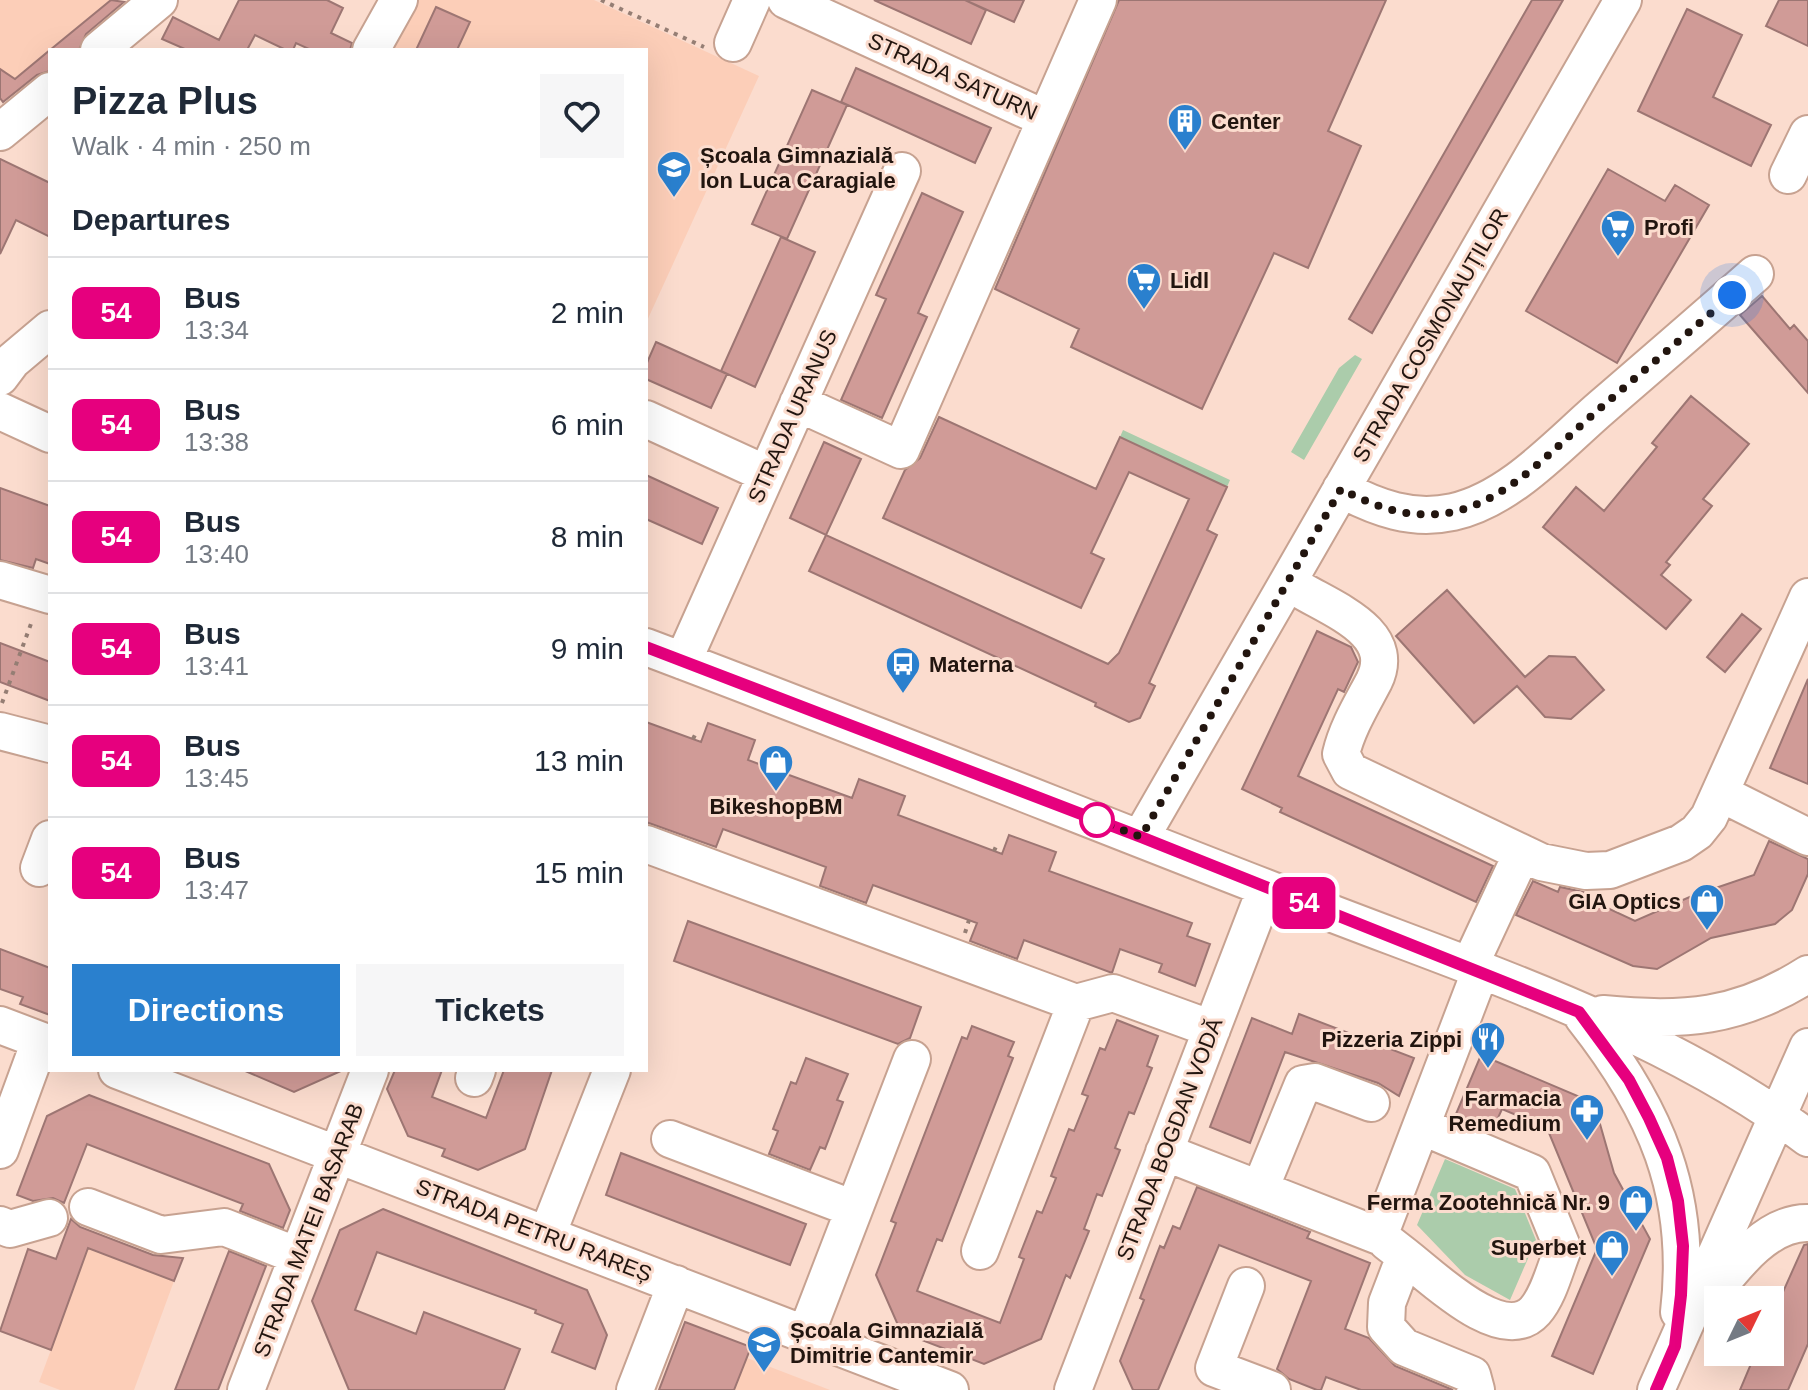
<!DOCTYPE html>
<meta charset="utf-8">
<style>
:root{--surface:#fff;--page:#f6f6f7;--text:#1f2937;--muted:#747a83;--line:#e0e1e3;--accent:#2a80ce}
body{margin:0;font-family:Helvetica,sans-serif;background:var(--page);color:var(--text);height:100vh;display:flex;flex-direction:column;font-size:30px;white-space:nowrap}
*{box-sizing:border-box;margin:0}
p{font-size:26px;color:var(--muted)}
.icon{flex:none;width:44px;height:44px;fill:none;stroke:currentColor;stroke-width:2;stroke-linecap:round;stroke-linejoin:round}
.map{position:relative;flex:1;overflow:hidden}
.details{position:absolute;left:48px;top:48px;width:600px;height:1024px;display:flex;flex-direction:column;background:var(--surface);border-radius:0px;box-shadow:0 8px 32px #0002}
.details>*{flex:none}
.badge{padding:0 16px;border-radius:12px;font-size:28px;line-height:52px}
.needle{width:52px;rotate:47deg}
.controls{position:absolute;left:1704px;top:1286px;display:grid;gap:16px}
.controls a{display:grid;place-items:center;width:80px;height:80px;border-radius:0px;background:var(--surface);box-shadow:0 8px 32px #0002;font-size:40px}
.you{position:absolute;width:40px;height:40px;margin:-20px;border:6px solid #fff;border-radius:50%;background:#1a73e8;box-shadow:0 0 0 12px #1a73e833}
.map>.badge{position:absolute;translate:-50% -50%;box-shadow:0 0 0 4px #fff}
h2{padding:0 24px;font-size:30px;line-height:72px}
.round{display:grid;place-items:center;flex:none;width:84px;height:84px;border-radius:0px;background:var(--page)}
.headline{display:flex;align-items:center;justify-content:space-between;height:136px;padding:0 24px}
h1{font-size:38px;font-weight:600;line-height:60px}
.primary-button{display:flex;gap:16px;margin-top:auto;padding:16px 24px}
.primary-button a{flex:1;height:92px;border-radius:0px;background:var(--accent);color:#fff;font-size:32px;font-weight:600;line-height:92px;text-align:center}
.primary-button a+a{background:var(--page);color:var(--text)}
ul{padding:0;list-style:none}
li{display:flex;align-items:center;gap:24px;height:112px;padding:0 24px;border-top:2px solid var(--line)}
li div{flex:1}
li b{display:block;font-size:30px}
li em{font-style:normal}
li .badge{min-width:88px;font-weight:700;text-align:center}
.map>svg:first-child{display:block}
.built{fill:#fcceb8}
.green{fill:#abccab}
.building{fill:#d09b97;stroke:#9d7673;stroke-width:2}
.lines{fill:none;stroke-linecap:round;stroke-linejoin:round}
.minor-casing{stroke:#c7a291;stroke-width:40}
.path{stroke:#957e74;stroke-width:4;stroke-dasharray:4 6;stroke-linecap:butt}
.minor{stroke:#fff;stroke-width:36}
.line-casing{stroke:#fff;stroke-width:18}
.line{stroke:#e6007e;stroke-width:12}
.walk{stroke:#22150f;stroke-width:8;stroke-dasharray:0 14.4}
.stop-dot{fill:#fff;stroke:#e6007e;stroke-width:4}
.labels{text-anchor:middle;stroke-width:6;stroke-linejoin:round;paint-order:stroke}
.street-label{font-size:22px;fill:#22150f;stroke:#fbdcce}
.poi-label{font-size:22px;font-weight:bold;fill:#22150f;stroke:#fbdcce;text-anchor:start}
</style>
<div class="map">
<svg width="1808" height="1390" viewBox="0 0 1808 1390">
<rect width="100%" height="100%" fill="#fbdcce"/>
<!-- built -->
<path class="built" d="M0,0H111L15,79L0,69Z
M405,0H594L759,76L646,323V50H383Z
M64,1238L174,1281L134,1390H60L39,1382L81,1269L56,1259Z
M747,1358L830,1390H734Z"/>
<!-- green -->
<path class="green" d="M1355,355L1362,359L1304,460L1291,452L1339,368Z
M1123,430L1230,480L1227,487L1120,437Z
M1445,1159L1515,1189L1536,1240L1510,1300L1465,1275L1417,1225Z"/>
<!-- building -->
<path class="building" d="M111,0L124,2L86,34L79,50H50Z
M239,0H327L343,8L331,33L352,43L350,50H311L296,43L293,50H286L255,35L247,50H187L162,39L173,17L219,40Z
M874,0H965L986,10L971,44Z
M965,0H1024L1014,22Z
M1119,0H1386L1328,131L1361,146L1308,268L1274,253L1202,409L1071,347L1079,329L995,289Z
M1532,0H1563L1372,333L1349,319Z
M1779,0H1808V46L1766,26Z
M436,7L470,22L457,50H416Z
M1687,9L1742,35L1713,97L1771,125L1751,166L1638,111Z
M50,50V71L37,75L3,102L0,98V69L15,79Z
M856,68L991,128L975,163L841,102Z
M812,90L847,105L787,239L752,224Z
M0,159L50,183V237L16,220L0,254Z
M1608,169L1665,201L1675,185L1709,205L1617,363L1526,311Z
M922,193L963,212L918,313L927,317L882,418L841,400L886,299L876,295Z
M781,237L815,252L755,387L721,371Z
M1762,296L1790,329L1794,325L1808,341V393L1740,315Z
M656,342L727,374L711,408L646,379V365Z
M1691,396L1749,444L1703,499L1712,506L1666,562L1670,565L1661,575L1691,600L1666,629L1543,527L1576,487L1604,511L1657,447L1652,443Z
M939,417L1096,489L1120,437L1227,487L1207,530L1217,535L1149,683L1155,686L1140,718L1129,722L1095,706L1096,703L809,571L826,535L1108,664L1119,653L1189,499L1129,472L1091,553L1104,559L1081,608L883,518L905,470L920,458Z
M824,442L861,459L826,535L790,518Z
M646,475L718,508L702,544L646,519Z
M0,488L50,506V564L36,559L33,568L0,560Z
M1447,590L1525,677L1549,656L1575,657L1604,690L1571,719L1545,717L1517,686L1474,723L1396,636Z
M1742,614L1761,629L1725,672L1707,657Z
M1317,631L1351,647L1358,662L1344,692L1338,689L1298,776L1493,866L1476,902L1280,812L1282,808L1242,789Z
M0,643L50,662V701L0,682Z
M1808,679V784L1770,768Z
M646,722L701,742L708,723L755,740L748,760L852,798L859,779L905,796L898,815L1002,854L1009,835L1056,852L1049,871L1192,923L1187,936L1210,944L1195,986L1159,972L1162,964L1120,949L1112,973L1024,940L1017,959L970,941L977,923L873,885L866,903L820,886L826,867L723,829L716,847L646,822Z
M1769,841L1808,859V874L1792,910L1775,924L1711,938L1657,969L1633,966L1516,915L1533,881L1558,892L1560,887L1583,892L1590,895L1588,899L1635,921L1692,896L1754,875Z
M688,921L921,1007L910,1038L898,1044L674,961Z
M0,949L50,968V1015L20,1004L23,997L0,989Z
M1299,1014L1414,1058L1399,1096L1378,1083L1285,1052L1250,1143L1210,1127L1252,1018L1292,1034Z
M1117,1020L1158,1036L1147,1066L1152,1068L1134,1114L1129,1112L1115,1148L1120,1150L1102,1196L1097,1194L1084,1229L1089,1231L1070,1278L1066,1275L1041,1339L984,1364L901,1332L876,1275L896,1223L891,1221L962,1037L967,1039L972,1026L1014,1042L1008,1056L1013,1058L942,1241L937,1239L917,1291L1000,1323L1024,1259L1019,1257L1037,1211L1042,1213L1056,1178L1051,1176L1069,1129L1074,1131L1088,1096L1082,1094L1100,1048L1105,1050Z
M1481,1055L1594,1103L1614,1173L1650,1239L1593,1374L1552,1356L1597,1249L1547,1128L1502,1109L1493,1129L1456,1114Z
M806,1058L848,1074L837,1100L843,1102L825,1149L820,1147L810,1170L769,1154L778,1131L773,1129L791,1082L796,1084Z
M243,1070H343L294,1092Z
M395,1070H442L432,1097L486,1118L504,1070H552L525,1149L478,1170L442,1156L445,1149L408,1136L387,1089Z
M89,1095L269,1164L290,1210L283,1228L240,1211L243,1204L87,1144L64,1203L53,1198L33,1201L17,1195L47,1116Z
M621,1153L806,1224L790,1265L606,1195Z
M1197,1187L1310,1232L1307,1238L1370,1263L1345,1329L1369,1338L1395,1366L1453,1390H1361L1326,1377L1321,1390H1317L1289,1379L1277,1369L1311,1281L1219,1245L1158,1390H1133L1120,1361L1144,1300L1140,1298L1160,1246L1164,1248L1173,1226L1180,1229Z
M383,1209L587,1290L607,1335L595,1369L552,1352L563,1324L535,1313L536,1310L377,1252L355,1310L416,1334L424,1312L520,1349L504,1390H349L312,1301L340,1230Z
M71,1219L80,1227L153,1255L183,1258L174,1281L88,1248L51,1350L0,1331L28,1249L56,1259Z
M1808,1244V1344L1788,1390H1740L1756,1352H1770V1321L1804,1245Z
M229,1251L266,1266L218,1390H175Z
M685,1322L751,1347L734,1390H659Z"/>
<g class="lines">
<!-- minor casing -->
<g class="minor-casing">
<path id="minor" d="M786,0L1046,119L1098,0
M733,43L752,0
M99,50L159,0
M371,50L399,0
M0,132L50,91
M1788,175L1808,134
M0,377L12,361L50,329
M798,403L901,450L1046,119
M0,411L50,434
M646,419L766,474
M1341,489C1377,508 1412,521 1453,512C1511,499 1559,444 1602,407C1653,363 1704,319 1755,274
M0,580L50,595
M1288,582C1321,606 1400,628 1374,681C1362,704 1347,728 1341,754L1350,771L1541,862L1586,871L1610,870L1681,843L1697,832L1709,817L1808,597
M646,647C864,729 1080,816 1297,900C1470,968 1658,1026 1808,1138
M683,661L902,171
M0,731L50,744
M1720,793L1808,837
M1141,837L1623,0
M646,844L1076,1003L1113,993L1212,1029
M39,868L50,839
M1469,967L1522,853
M1603,1014C1683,1022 1739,1018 1808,974
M1583,1017C1655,1108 1693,1194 1679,1312
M0,1025L50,1044
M117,1070L950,1390
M474,1078L477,1070
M670,1139L854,1209
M0,1150L40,1041
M1164,1152L1379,1236L1480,972
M1260,1189L1303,1084L1315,1082L1371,1103
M88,1207L161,1235L224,1227L298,1256
M0,1225L10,1229L49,1218
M547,1235L612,1070
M1387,1242L1405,1256L1387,1303L1386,1327L1404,1347L1472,1375L1476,1390
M980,1251L1076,1003
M1405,1256C1432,1277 1503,1347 1535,1311C1549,1295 1555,1268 1563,1249L1532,1173L1421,1126
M1246,1286L1214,1368L1272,1390
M1706,1302C1731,1271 1765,1222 1808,1223
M806,1334L912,1059
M246,1390L370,1070
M635,1390L676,1284
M1073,1390L1266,888
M1656,1390L1808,1047"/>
</g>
<!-- path -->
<path class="path" d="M601,0L704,47
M2,703L32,621
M693,739L697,731
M994,851L998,842
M965,933L969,920"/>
<!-- minor -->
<use href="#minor" class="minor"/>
</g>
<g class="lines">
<!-- line casing -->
<g class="line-casing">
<path id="line" d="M646,647L1141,837L1579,1012L1629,1080L1649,1118L1667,1158L1678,1201L1683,1246L1681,1295L1675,1346L1656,1390"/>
</g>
<!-- line -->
<use href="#line" class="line"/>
<!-- walk -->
<path class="walk" d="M1097,820L1141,837L1341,489C1377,508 1411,520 1453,512C1509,500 1555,447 1597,411C1642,372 1687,334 1732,295"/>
</g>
<!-- icons -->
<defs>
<g id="building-pin" transform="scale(1.8)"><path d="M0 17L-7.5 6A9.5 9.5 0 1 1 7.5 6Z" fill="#2a80ce" stroke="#fbdcce"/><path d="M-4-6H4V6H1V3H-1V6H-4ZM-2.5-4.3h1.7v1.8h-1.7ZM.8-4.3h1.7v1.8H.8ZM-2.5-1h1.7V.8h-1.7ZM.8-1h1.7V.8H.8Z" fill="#fff"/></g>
<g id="school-pin" transform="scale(1.8)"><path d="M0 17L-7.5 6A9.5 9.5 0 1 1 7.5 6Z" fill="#2a80ce" stroke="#fbdcce"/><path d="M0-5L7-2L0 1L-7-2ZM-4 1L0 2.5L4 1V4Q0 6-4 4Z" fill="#fff"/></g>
<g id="supermarket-pin" transform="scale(1.8)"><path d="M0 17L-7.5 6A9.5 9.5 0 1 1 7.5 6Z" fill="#2a80ce" stroke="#fbdcce"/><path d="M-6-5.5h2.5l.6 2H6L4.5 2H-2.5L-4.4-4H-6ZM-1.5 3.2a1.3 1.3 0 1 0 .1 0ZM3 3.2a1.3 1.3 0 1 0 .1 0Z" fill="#fff"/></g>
<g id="bus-pin" transform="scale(1.8)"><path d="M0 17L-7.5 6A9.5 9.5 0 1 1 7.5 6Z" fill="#2a80ce" stroke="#fbdcce"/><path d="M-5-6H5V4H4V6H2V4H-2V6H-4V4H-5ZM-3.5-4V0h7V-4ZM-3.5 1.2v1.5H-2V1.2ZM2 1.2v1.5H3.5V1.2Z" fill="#fff"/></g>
<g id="shop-pin" transform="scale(1.8)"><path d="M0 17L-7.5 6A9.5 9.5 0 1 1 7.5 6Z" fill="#2a80ce" stroke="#fbdcce"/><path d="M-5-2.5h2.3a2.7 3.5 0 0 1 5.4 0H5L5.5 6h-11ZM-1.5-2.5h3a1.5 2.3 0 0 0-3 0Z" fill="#fff"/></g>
<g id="restaurant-pin" transform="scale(1.8)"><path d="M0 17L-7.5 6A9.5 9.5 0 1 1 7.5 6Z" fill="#2a80ce" stroke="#fbdcce"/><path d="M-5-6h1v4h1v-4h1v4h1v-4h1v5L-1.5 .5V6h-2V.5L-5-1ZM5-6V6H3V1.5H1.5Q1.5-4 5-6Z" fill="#fff"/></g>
<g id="pharmacy-pin" transform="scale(1.8)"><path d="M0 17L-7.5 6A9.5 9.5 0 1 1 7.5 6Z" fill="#2a80ce" stroke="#fbdcce"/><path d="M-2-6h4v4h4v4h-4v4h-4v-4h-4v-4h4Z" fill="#fff"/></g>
</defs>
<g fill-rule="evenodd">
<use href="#building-pin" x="1185" y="121"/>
<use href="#school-pin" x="674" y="168"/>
<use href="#supermarket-pin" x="1618" y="227"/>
<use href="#supermarket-pin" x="1144" y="280"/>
<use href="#bus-pin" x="903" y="664"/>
<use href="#shop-pin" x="776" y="762"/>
<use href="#shop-pin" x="1707" y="901"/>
<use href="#restaurant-pin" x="1488" y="1039"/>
<use href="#pharmacy-pin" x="1587" y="1111"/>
<use href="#shop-pin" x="1636" y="1202"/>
<use href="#shop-pin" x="1612" y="1247"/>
<use href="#school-pin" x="764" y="1343"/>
</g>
<!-- markers -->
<circle class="stop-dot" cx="1097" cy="820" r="16"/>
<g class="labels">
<!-- street labels -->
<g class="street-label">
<text transform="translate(953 76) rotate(24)" y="8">STRADA SATURN</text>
<text transform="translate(1430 335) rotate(-60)" y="8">STRADA COSMONAUȚILOR</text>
<text transform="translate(792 416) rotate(-66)" y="8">STRADA URANUS</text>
<text transform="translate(1169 1139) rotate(-69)" y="8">STRADA BOGDAN VODĂ</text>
<text transform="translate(308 1230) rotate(-69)" y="8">STRADA MATEI BASARAB</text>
<text transform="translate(534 1230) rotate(21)" y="8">STRADA PETRU RAREȘ</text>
</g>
<!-- poi labels -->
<g class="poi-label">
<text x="1211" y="129">Center</text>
<text x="700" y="163">Școala Gimnazială<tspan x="700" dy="25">Ion Luca Caragiale</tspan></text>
<text x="1644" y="235">Profi</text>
<text x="1170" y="288">Lidl</text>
<text x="929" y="672">Materna</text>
<text x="776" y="814" text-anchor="middle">BikeshopBM</text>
<text x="1681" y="909" text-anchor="end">GIA Optics</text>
<text x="1462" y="1047" text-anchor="end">Pizzeria Zippi</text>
<text x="1561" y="1106" text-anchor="end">Farmacia<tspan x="1561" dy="25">Remedium</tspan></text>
<text x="1610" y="1210" text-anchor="end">Ferma Zootehnică Nr. 9</text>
<text x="1586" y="1255" text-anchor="end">Superbet</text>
<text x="790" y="1338">Școala Gimnazială<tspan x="790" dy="25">Dimitrie Cantemir</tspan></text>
</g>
</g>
</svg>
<div class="controls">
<a><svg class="needle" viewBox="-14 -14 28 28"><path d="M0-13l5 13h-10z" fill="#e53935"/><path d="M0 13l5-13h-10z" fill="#747a83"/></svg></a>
</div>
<div class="you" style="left:1732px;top:295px"></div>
<b class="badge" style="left:1304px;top:903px;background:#e6007e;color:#fff">54</b>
<section class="details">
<div class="headline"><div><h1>Pizza Plus</h1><p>Walk · 4 min · 250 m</p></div><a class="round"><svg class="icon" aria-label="heart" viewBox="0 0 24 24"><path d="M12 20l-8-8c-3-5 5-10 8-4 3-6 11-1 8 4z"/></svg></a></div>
<h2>Departures</h2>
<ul>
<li><span class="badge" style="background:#e6007e;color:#fff">54</span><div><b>Bus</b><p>13:34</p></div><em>2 min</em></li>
<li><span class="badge" style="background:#e6007e;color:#fff">54</span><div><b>Bus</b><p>13:38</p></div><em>6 min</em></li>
<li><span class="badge" style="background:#e6007e;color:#fff">54</span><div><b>Bus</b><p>13:40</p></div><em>8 min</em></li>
<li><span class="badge" style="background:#e6007e;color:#fff">54</span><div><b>Bus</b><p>13:41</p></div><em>9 min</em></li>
<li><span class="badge" style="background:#e6007e;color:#fff">54</span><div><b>Bus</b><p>13:45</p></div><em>13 min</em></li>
<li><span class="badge" style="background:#e6007e;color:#fff">54</span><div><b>Bus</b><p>13:47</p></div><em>15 min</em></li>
</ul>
<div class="primary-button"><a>Directions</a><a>Tickets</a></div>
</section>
</div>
